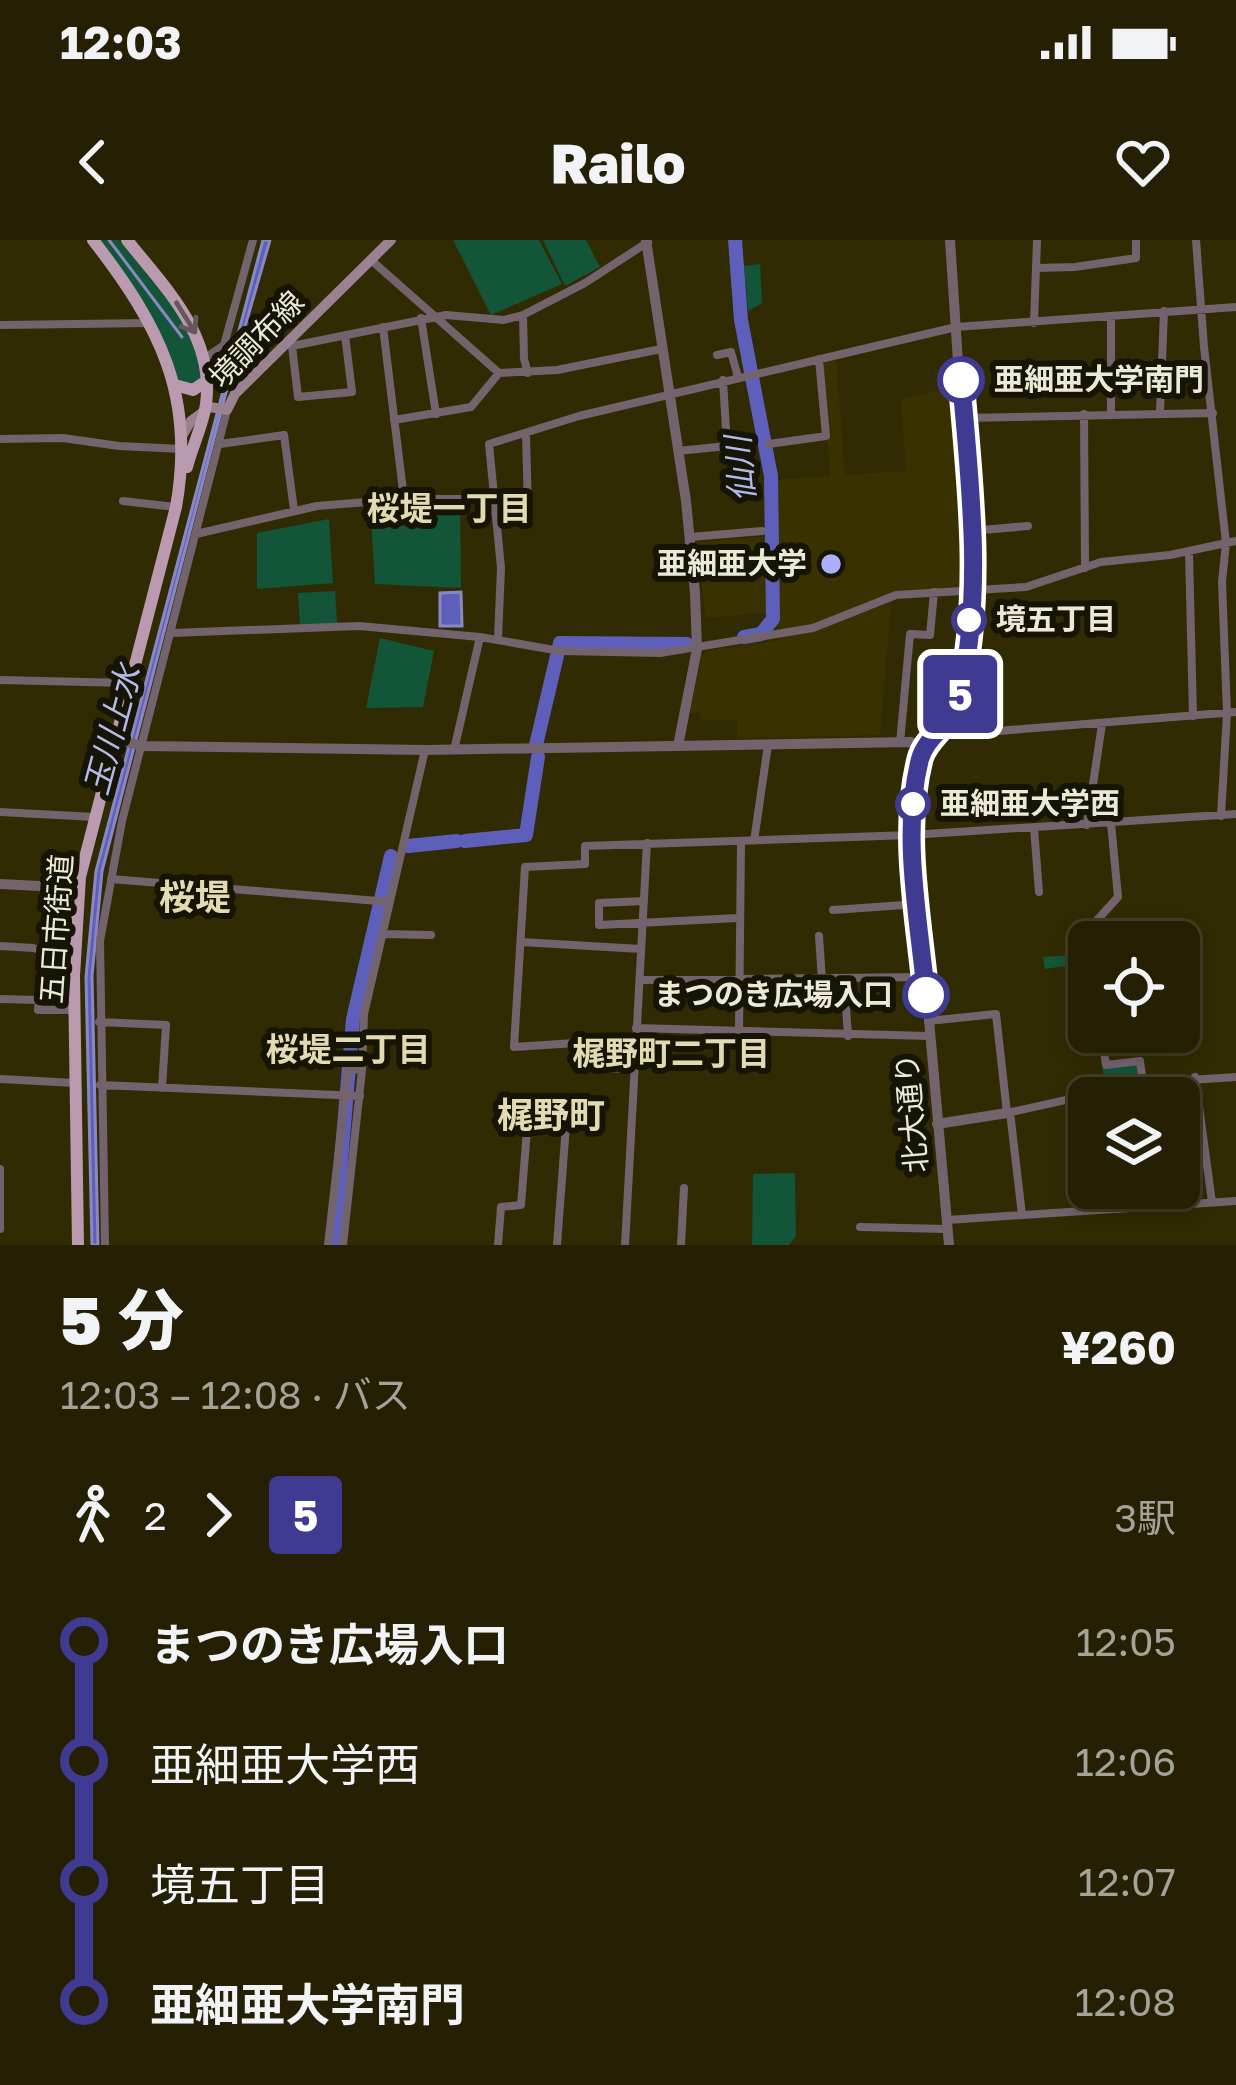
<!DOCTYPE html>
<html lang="ja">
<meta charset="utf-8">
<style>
:root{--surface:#252003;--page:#2d280d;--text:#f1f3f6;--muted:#a3a39a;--line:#423e25}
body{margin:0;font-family:"Golos Text","Noto Sans JP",sans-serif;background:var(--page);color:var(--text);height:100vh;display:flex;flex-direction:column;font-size:45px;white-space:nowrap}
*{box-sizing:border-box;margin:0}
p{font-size:39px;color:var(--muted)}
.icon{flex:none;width:66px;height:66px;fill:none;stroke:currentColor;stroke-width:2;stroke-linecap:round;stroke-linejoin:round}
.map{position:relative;height:1005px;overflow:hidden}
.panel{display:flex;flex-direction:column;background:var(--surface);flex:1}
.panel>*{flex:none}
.badge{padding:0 24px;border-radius:9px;font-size:42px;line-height:78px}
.tools{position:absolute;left:1068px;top:681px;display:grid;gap:24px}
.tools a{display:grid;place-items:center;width:132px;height:132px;border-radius:18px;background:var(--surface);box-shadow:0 6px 18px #0003,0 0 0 3px var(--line);font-size:60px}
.map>.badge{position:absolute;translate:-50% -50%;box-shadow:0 0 0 6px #fff}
.legs{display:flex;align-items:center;gap:18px;height:132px;padding:0 60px;font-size:39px}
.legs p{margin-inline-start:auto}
.overview{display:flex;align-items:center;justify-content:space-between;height:204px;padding:0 60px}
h1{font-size:66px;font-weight:800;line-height:90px}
ul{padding:0 60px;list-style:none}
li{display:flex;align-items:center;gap:42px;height:120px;font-size:45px}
li i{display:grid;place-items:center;width:18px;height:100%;margin:0 15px;background:currentColor}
li i::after{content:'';width:30px;height:30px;margin:-15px;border:9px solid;border-radius:50%;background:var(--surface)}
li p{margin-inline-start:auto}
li:first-child i{background:linear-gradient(#0000 50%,currentColor 0)}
li:last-child i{background:linear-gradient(currentColor 50%,#0000 0)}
.status{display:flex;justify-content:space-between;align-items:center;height:84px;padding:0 60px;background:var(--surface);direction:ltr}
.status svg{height:33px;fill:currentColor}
header{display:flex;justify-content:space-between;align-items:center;height:156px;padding:0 60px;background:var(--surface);font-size:54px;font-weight:800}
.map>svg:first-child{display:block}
.built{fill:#393200}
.green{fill:#125538}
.water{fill:#5e5fba;stroke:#8988c2;stroke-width:3}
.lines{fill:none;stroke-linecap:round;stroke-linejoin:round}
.stream{stroke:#8988c2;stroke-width:3}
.river{stroke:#5e5fba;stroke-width:14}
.minor{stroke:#73636d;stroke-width:8}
.tertiary{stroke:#73636d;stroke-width:10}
.secondary{stroke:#9b8292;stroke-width:10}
.primary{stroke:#ba9aae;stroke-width:12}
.oneway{stroke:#68575a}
.line-1-casing{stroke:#fff;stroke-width:27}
.line-1{stroke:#403b92;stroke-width:18}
.stop-1-dot{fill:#fff;stroke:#403b92;stroke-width:6}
.poi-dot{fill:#aab0fb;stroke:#161405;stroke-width:4.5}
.labels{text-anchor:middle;stroke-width:12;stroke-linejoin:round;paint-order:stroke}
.street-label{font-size:30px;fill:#ece9d4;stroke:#161405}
.stop-label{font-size:30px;font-weight:bold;fill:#ece9d4;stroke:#161405;text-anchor:start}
.poi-label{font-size:30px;font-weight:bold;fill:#ece9d4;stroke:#161405;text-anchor:end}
.water-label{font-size:33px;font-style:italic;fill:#b5baea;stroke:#161405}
.neighbourhood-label{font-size:33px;font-weight:bold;fill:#e2dbb2;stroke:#161405}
.quarter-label{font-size:36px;font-weight:bold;fill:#e2dbb2;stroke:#161405}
</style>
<div class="status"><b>12:03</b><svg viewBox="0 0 49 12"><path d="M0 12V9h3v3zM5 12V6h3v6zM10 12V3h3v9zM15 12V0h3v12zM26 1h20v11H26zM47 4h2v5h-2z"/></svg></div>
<header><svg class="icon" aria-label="back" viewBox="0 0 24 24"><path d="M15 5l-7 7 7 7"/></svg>Railo<svg class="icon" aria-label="heart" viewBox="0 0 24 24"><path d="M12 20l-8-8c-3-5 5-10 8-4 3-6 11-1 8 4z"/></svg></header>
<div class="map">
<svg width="1236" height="1005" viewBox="0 0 1236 1005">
<rect width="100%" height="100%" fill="#312b04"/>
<!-- built -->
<path class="built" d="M836,119L845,235L906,231L901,159L955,146L963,347L892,352L880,495L737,498V480H701L700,473H690L702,416L707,411L778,400L776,372L706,378L697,302L775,296V240L830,236L821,122Z"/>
<!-- green -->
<path class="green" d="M98,0H119L185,81L206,135L192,145L179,143C161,88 135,45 98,0Z
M453,0H539L562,44L491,75Z
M543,0H586L600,27L565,46Z
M760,24L762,63L748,71L744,26Z
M460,263L461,348L375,344L370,266Z
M329,279L333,343L257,349V293Z
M335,351L337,383L300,386L298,353Z
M380,398L434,411L423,467L366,468Z
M1085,714L1087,732L1070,733L1065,726L1045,729L1043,717Z
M1137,825L1138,841L1105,847L1102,827Z
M795,933L796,996L789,1005H752L753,934Z"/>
<!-- water -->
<path class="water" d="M263,0H270L225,156L102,631L92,736L98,1005H92L86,737L96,631Z
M461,352L462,386H440V353Z"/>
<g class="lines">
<!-- stream -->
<path class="stream" d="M109,0L182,97"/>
<!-- river -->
<path class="river" d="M735,0L741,80L771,236L773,379L761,394L744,397
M536,505L560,403L687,404
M465,601L526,595L538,517
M408,606L457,601
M334,1005L353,779L391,616"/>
<!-- minor -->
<path class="minor" d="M1196,0L1204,107L1226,303L1222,342L1227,473L1221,576
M371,20L499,133L557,130L661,109
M1036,28L1075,27L1136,18V0
M523,75L524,119L528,133
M1111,76V173
M421,78L436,174
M1034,83L1037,0
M0,85L150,83
M383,87L404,259
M286,104L292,106L446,75L504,80L523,75L585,43L648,2
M292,106L298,157L352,152L345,95
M717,115L731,112L738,137
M205,118L224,105L253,0
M1160,173L1164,71
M1084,174L1085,328
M964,178L1213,173
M394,180L471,167L499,133
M0,199L63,198L119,206L182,209
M220,204L284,195L294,270
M769,204L826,196L819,119
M678,211L727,206L723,140
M123,261L175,267
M495,273L528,270L526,194
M971,291L1028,286
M196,294L317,266L404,259H493
M690,297L762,291
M1189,312L1193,476
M171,393L359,386L480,397L560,411L660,413L813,388L896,355L1026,347L1101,322L1170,315L1236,301
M498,399L501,328L489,204L579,176L956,87L1236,67
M0,440L128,443
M945,484L960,494L1236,472
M900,503L910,394L930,395L934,352
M454,510L480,397
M0,572L94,577
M1087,585L1102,484
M1034,588L1039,652
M754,601L768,505
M111,639L390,662
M644,661L599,663V685L738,678
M833,670L918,664
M383,694L431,695
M819,696L822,740
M521,702L641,709
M1090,702V688L1118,657L1111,583
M0,706L33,708L74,720
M844,739L848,796
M640,740L924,737
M0,759L39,760L38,770H74
M928,781L996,774L1007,873L1143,843L1236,837
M99,782L166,785L162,848
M636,788L929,796
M1101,792L1106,825L1140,821L1143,843
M739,793L741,602
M636,799L514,807L525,627L585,624V606L911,595L1236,574
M600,828L635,829
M1195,837L1212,962
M0,839L75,843
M100,845L360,856
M1010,872L1022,975
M0,929V989
M1116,948L1119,969
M947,980L1236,961
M860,987L947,989
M105,1005L100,701L122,581L227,170
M328,1005L348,829L361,830
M343,1005L362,830L364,774L425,510
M498,1005L501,967L521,965L528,877L567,872L557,1005
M625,1005L647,603
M681,1005L684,948"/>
<!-- tertiary -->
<path class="tertiary" d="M646,0L686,261L695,353L697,409L678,506
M114,499L142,506L425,510L911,502L925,508
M0,644L79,648
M937,884L1007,873
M949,1005L911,577L922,512L958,464L973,351L950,0"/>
<!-- secondary -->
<path class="secondary" d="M182,196L191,181L210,167L227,170L235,154L391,0"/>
<!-- primary -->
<path class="primary" d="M127,0C166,49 215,96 206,164C203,185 192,207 187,227
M175,145L193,150L208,140
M78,1005L74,736L80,637L176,267C196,155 159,85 93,0"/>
</g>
<!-- one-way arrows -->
<defs><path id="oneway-shaft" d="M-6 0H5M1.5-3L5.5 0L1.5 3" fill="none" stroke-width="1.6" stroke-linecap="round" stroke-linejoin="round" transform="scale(3)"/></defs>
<use class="oneway" href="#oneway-shaft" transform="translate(186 78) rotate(58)"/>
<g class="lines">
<!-- line-1 casing -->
<g class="line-1-casing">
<path id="line-1" d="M926,755C919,679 901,594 920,519C926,496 954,483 959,458C984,356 970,243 961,140"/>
</g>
<!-- line-1 -->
<use href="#line-1" class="line-1"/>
</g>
<!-- markers -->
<g class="stop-1-dot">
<circle cx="961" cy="140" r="21"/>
<circle cx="969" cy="380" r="15"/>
<circle cx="913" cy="564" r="15"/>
<circle cx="926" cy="755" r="21"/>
</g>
<circle class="poi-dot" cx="831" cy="324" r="12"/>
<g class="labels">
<!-- street labels -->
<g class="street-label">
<text transform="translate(257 100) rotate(-46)" y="10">境調布線</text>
<text transform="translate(57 689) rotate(-86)" y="10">五日市街道</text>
<text transform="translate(912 873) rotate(-95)" y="10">北大通り</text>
</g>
<!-- stop labels -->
<g class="stop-label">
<text x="994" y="150">亜細亜大学南門</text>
<text x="996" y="390">境五丁目</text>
<text x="940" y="574">亜細亜大学西</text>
<text x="893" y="765" text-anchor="end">まつのき広場入口</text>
</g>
<!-- poi labels -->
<g class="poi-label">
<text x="807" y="334">亜細亜大学</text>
</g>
<!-- water labels -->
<g class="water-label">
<text transform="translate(740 229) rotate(-95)" y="12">仙川</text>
<text transform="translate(112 490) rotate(-75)" y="12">玉川上水</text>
</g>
<!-- neighbourhood labels -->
<g class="neighbourhood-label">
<text x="449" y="280">桜堤一丁目</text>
<text x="348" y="821">桜堤二丁目</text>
<text x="671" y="825">梶野町二丁目</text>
</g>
<!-- quarter labels -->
<g class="quarter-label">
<text x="195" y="670">桜堤</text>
<text x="551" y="888">梶野町</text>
</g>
</g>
</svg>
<div class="tools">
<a><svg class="icon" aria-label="locate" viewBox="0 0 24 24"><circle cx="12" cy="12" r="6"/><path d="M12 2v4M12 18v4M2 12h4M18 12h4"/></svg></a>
<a><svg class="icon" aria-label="layers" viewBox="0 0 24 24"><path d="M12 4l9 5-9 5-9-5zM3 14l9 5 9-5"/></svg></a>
</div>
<b class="badge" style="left:960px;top:454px;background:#403b92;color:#fff">5</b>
</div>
<section class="panel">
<div class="overview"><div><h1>5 分</h1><p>12:03 – 12:08 · バス</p></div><b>¥260</b></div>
<div class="legs"><svg class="icon" aria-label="walk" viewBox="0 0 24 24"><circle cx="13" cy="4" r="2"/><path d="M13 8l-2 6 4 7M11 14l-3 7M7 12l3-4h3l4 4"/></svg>2<svg class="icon" aria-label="forward" viewBox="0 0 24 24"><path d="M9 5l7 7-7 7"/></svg><b class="badge" style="background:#403b92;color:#fff">5</b><p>3駅</p></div>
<ul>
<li><i style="color:#403b92"></i><b>まつのき広場入口</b><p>12:05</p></li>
<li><i style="color:#403b92"></i><span>亜細亜大学西</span><p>12:06</p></li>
<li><i style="color:#403b92"></i><span>境五丁目</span><p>12:07</p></li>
<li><i style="color:#403b92"></i><b>亜細亜大学南門</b><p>12:08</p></li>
</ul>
</section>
